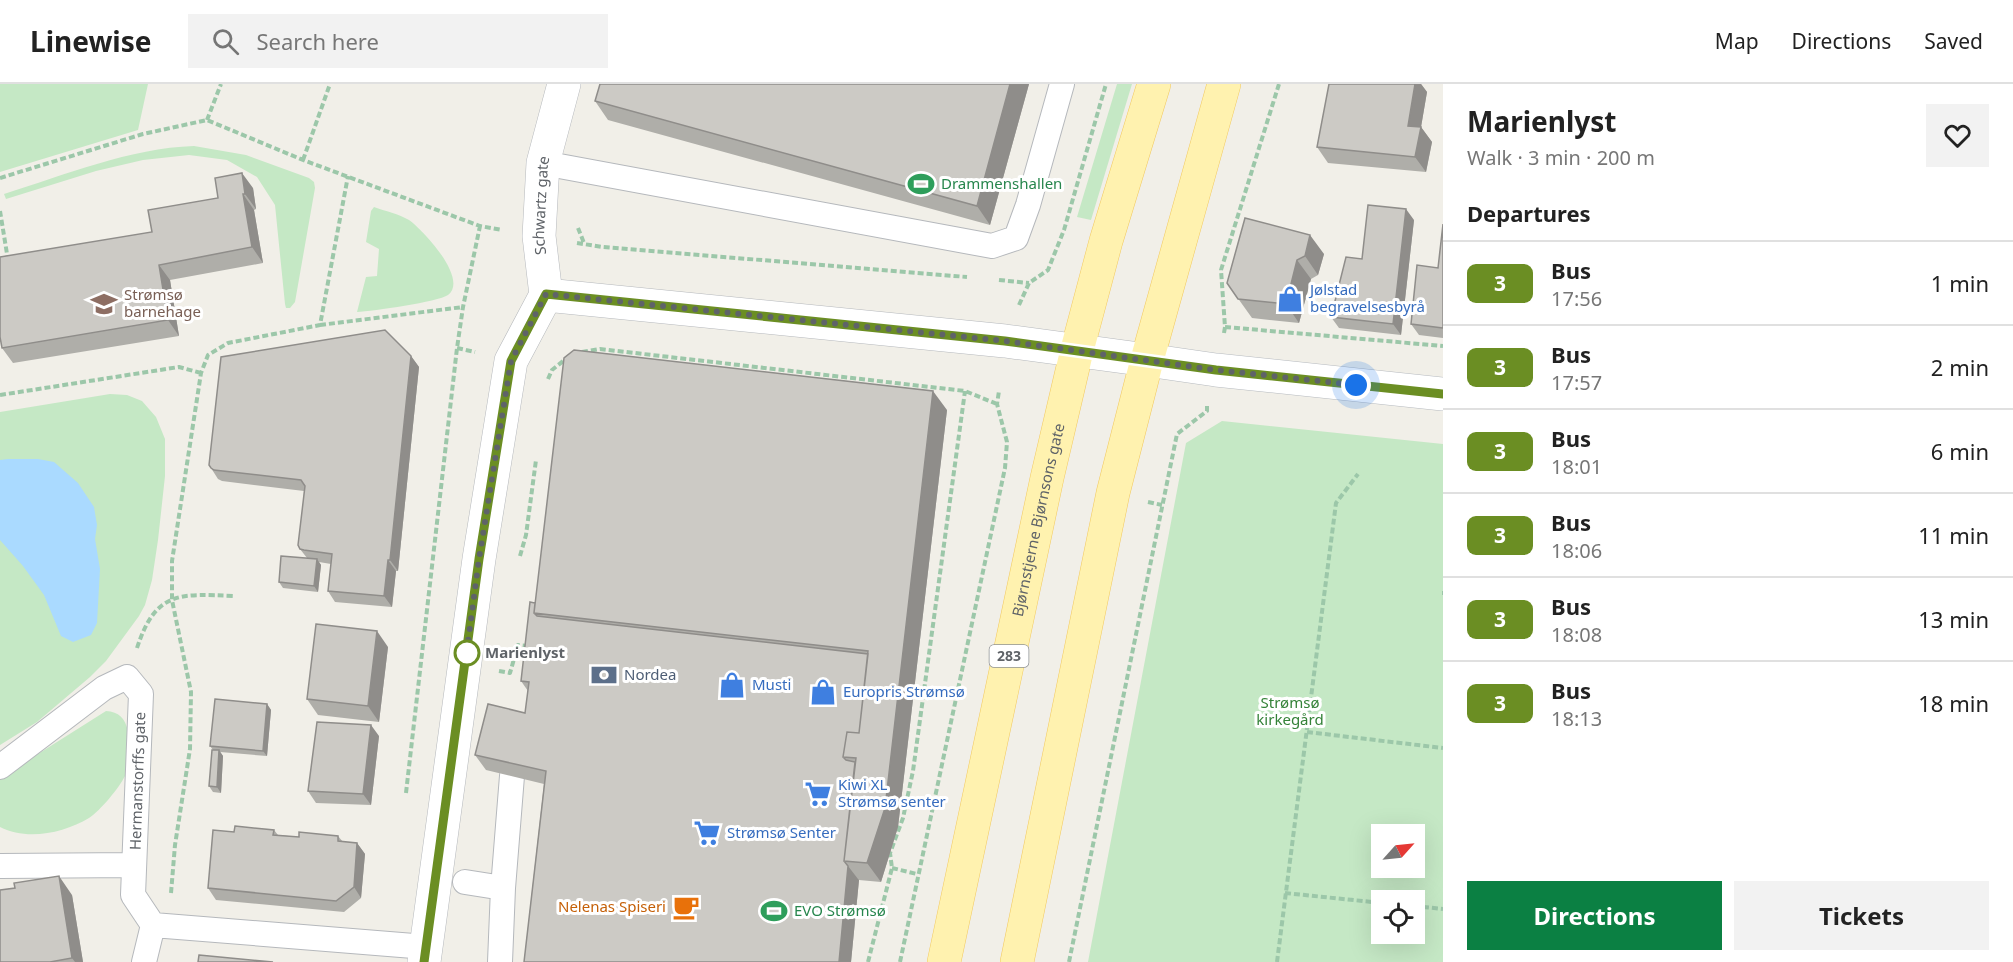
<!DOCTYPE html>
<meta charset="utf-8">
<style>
:root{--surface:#fff;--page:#f2f2f2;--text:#222;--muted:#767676;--line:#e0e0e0;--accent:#0b8043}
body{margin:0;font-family:"Noto Sans",sans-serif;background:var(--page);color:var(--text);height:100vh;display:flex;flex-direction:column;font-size:22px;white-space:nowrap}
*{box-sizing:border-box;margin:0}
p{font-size:20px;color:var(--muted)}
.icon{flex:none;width:33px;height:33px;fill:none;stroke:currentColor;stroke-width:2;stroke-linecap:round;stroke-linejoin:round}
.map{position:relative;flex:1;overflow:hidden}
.panel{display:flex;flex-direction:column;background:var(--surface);width:570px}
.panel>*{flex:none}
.badge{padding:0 12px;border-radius:9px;font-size:21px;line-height:39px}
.needle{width:39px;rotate:63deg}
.fabs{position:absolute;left:1371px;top:740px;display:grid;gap:12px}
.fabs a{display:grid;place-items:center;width:54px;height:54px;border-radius:0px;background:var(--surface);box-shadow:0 6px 24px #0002;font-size:30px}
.you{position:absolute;width:30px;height:30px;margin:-15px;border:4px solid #fff;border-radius:50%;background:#1a73e8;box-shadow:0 0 0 9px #1a73e833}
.map>.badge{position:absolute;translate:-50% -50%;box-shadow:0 0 0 3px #fff}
h2{padding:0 24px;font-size:22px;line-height:54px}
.round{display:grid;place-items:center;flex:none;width:63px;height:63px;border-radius:0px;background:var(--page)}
.summary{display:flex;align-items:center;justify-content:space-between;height:102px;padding:0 24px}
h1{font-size:28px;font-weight:700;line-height:45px}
.primary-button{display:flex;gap:12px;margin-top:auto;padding:12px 24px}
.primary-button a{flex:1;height:69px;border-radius:0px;background:var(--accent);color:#fff;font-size:24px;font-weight:700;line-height:69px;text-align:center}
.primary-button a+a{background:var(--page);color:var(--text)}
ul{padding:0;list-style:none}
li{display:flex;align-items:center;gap:18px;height:84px;padding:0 24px;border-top:2px solid var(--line)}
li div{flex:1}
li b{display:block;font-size:22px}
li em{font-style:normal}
li .badge{min-width:66px;font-weight:700;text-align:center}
header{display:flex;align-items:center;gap:36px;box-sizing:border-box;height:84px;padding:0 30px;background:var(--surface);border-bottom:2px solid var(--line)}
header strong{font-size:28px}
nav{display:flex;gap:33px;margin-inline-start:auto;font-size:21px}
.search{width:420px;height:54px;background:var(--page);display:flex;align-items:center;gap:15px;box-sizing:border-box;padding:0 21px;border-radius:0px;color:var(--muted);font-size:22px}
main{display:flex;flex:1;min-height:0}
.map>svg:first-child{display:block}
.green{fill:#c5e8c5;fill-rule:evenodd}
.water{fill:#aadaff}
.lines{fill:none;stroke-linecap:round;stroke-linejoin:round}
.lane-casing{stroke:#b5b8bc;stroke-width:26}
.street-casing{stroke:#b5b8bc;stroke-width:34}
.secondary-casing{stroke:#b6babf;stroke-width:34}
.primary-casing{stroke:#f2c960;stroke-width:34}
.path{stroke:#9cc7a9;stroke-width:4;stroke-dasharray:6 3;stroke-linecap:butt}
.lane{stroke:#fff;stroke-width:24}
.street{stroke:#fff;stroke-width:33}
.secondary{stroke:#fff;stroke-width:33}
.primary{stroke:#fff2af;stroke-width:33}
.wall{fill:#afaea9}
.shaded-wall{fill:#8f8d8a}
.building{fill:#cccac5;stroke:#8f8d8a;stroke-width:1.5}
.line-casing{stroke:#fff;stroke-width:14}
.line{stroke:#6b8e23;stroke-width:9}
.walk{stroke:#5f6368;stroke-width:6;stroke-dasharray:0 10.8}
.stop-dot{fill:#fff;stroke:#6b8e23;stroke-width:3}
.labels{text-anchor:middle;stroke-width:6;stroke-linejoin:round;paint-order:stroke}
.shield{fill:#fff;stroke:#8f9295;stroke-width:1.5}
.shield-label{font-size:14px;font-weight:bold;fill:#5f6368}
.leisure-label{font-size:15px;fill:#27864d;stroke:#fff;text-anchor:start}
.street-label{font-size:15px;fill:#5f6368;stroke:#fff}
.shop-label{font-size:15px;fill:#366cbe;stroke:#fff;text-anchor:start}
.education-label{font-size:15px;fill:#785e54;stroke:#fff;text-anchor:start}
.stop-label{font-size:15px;font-weight:bold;fill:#5f6368;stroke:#fff;text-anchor:start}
.service-label{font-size:15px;fill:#4e5e75;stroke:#fff;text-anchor:start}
.park-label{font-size:15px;fill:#348238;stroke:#fff}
.food-label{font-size:15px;fill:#c56008;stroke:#fff;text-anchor:end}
</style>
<header>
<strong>Linewise</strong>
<div class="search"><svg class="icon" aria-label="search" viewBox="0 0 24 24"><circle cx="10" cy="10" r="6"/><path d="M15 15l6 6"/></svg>Search here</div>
<nav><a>Map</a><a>Directions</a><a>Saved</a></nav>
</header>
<main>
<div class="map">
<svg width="1443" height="878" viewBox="0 0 1443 878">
<rect width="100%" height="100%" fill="#f1efe8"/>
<!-- green -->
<path class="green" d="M0,0H148L138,46L0,88Z
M1117,0H1132L1091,136L1077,133Z
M194,62L246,71L309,94L314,98L315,104L295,218L290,224H286L285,220L275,121L257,93L227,76L189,71L143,76L96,87L6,115L4,110C65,91 130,64 194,62Z
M374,123C385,127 399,130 409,136C423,146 469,195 448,211C438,218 373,227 357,228L366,193L377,192L379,165L366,158L371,127Z
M110,310L127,311L142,317L156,333L165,355V392L158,456L152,496L145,521L139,532L106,577L90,593L37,638L0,661V328Z
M1222,337L1443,360V878H1088L1186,359ZM1382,750H1414V783H1382ZM1382,816H1414V849H1382Z
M106,627C119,628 125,634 128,647C131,660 132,679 125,692C119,704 100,727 89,734C64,749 27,757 0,743V694Z"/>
<!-- water -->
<path class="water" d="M8,375H38L54,378L78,399L94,423L97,441L95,455L100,485L97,539L91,551L73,558L61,552L44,511L23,482L0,456V376Z"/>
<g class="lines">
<!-- lane casing -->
<g class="lane-casing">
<path id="lane" d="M543,79L992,162L1016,154L1028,121L1062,0
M0,683L104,604L127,593L141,610L133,811L153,841L144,878
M0,782L134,781
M465,798L503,804
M153,841L426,863
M500,878L503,804L512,692"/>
</g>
<!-- street casing -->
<g class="street-casing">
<g id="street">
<path d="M546,211L1005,257L1147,276"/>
<path id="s1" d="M424,878L479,475L511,277L546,211L539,152L543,79L564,0"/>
</g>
</g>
<!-- secondary casing -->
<g class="secondary-casing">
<path id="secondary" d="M1147,276L1216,286L1443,310"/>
</g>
<!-- primary casing -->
<g class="primary-casing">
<g id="primary">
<path id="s2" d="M944,878L1047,394L1077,266L1106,157L1154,0"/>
<path d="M1017,878L1113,409L1147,276L1224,0"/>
</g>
</g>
<!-- path -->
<path class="path" d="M207,36L221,0
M303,76L330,0
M0,94L143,50L207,36L303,76L480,142L502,146
M0,127L8,176
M578,144L584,159
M577,159L603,163L967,193
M999,196L1029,199
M1019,221L1029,199L1048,186L1064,146L1106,0
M320,241L463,223
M1225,243L1443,262
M1224,249L1225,243L1221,186L1279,0
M457,264L475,268
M582,268L600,265L965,307L997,320
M548,295L552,286L567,274
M0,311L179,283L201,289
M1148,418L1162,421
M520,472L526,451L536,376
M1442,509H1443
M137,564C156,506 180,510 234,512
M499,587L510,589L518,561L530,562
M1307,648L1443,664
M406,709L457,264L463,223L480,142
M892,784L917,790
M171,809L175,761L190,665L191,608L172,516V477L201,289L208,271L228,259L320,241L348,92
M1285,809L1382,819
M1414,822L1443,825
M868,878L892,784L890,769L903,734L913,687L965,307
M900,878L1005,384L1007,358L997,320L999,307
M1069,878L1177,350L1207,327V322
M1277,878L1336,419L1358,390"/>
<!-- lane -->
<use href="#lane" class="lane"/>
<!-- street -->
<use href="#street" class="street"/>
<!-- secondary -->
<use href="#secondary" class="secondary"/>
<!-- primary -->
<use href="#primary" class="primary"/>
</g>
<!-- wall -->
<path class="wall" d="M600,0H1029L990,141L608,36L595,17Z
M1329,0H1421L1427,8L1421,43L1432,58L1426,88L1328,79L1317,63Z
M253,104L256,125L254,126L263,179L170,196L179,252L13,279L2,264L152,148L218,114Z
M1245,134L1324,170L1318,191L1311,195L1299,239L1252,234L1227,199Z
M1414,136L1401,251L1339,244L1331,233L1362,175Z
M1443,140V254L1419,251L1411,240L1438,184Z
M411,272L419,283L398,487H396L392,523L335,518L328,507L331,480L319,478L321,481L318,508L283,504L279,498L307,474L300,465L304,407L222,397L218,395L211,384Z
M947,326L898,743L881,798L859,796L851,878H524L544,700L486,686L475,671L525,629L528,607L521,597L535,519Z
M388,563L379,638L318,631L307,615Z
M267,620L271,626L267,672L220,668L223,672L221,709L213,708L209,702L213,666L210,662Z
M379,652L371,721L316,719L308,707Z
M274,746L278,751L299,753L338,752L343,758L357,759L365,770L361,814L344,828L216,816L208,804L234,748Z
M72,811L83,878H0Z"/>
<!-- shaded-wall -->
<path class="shaded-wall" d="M1010,0H1029L990,141L977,122Z
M1415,0H1421L1427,8L1421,43L1432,58L1426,88L1415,73L1408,42Z
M242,89L253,104L256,125L245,110Z
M243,110L254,126L263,179L252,163Z
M1406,125L1414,136L1401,251L1393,240Z
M1310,151L1324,170L1318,191L1305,172Z
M1297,176L1311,195L1299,239L1286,220Z
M159,181L170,196L179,252L168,236Z
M411,272L419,283L398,487L390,476Z
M933,307L947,326L898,743L881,798L867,779Z
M317,475L321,481L318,508L314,502Z
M388,476L396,487L392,523L384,512Z
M377,547L388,563L379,638L368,622Z
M267,620L271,626L267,672L263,667Z
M371,641L379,652L371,721L363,710Z
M219,666L223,672L221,709L217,703Z
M357,759L365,770L361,814L354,803Z
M848,782L858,795L859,796L851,878H839Z
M59,792L72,811L83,878H75L72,874Z"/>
<!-- building -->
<path class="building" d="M600,0H1010L977,122L595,17Z
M1329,0H1415L1408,42L1421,43L1415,73L1317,63Z
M242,89L245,110H243L252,163L159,181L168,236L2,264L0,253V173L152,148L148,126L218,114L215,94Z
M1368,121L1406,125L1393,240L1331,233L1346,173L1362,175Z
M1245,134L1310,151L1305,172L1297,176L1286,220L1238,215L1227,199Z
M1443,140V244L1411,240L1417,181L1438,184Z
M385,246L411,272L390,476H388L384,512L328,507L332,470L304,466L300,465L298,461L305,402L301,396L214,386L211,384L209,381L221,273Z
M574,266L933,307L885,724L867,779L844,777L856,674L843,673L847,648L859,649L868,567L534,529L564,274Z
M281,472L317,475L314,502L279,498Z
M530,518L535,519L534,529L537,532L868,570L859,649L847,648L843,673L846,676L855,678L844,777L848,782L839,878H524L546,687L475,671L488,620L525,629L529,598L521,597Z
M316,540L377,547L368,622L307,615Z
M215,615L267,620L263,667L210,662Z
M317,638L371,641L363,710L308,707Z
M212,666H219L217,703L209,702Z
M235,742L274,746L273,751L299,753V748L338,752V757L357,759L354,803L336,817L208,804L213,746L234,748Z
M59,792L72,874L50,878H0V806L15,804L14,799Z
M199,871L273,878H198Z"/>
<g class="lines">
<!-- line casing -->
<g class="line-casing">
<path id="line" d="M424,878L479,475L511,277L546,210L1005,257L1216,286L1443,310"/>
</g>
<!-- line -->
<use href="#line" class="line"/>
<!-- walk -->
<path class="walk" d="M467,569L466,573L479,475L511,277L546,210L1005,257L1216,286L1356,301"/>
</g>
<!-- icons -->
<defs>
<g id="stadium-bare" transform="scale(2.07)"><path d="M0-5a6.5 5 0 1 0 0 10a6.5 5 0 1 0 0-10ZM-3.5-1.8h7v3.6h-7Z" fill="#2e9e5b" stroke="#fff" stroke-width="2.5" paint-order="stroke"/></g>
<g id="shop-bare" transform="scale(2.07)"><path d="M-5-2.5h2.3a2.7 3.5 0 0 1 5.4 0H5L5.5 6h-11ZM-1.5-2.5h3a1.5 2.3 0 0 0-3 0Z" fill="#3f7fe0" stroke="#fff" stroke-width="2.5" paint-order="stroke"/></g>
<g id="school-bare" transform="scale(2.07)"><path d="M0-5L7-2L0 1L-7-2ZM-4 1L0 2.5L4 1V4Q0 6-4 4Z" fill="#8d6e63" stroke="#fff" stroke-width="2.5" paint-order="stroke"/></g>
<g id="bank-bare" transform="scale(2.07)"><path d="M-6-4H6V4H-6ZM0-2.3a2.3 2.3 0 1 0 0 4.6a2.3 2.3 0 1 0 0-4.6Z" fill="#5c6f8a" stroke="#fff" stroke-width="2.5" paint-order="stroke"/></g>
<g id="supermarket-bare" transform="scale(2.07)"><path d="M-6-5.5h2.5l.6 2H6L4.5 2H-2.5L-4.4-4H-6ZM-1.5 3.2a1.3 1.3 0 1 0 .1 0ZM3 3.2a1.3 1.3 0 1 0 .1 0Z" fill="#3f7fe0" stroke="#fff" stroke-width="2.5" paint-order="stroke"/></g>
<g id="cafe-bare" transform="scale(2.07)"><path d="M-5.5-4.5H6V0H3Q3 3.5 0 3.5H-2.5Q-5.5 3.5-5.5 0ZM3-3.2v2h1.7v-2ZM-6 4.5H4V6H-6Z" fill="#e8710a" stroke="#fff" stroke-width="2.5" paint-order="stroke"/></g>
</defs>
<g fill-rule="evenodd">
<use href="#stadium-bare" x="921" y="100"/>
<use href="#shop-bare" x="1290" y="215"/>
<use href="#school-bare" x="104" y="220"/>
<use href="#bank-bare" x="604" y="591"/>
<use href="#shop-bare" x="732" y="601"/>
<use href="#shop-bare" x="823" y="608"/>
<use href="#supermarket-bare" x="818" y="710"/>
<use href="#supermarket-bare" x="707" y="749"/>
<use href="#cafe-bare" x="686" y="823"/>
<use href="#stadium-bare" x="774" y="827"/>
</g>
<!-- markers -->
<circle class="stop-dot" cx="467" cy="569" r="12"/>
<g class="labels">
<!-- shield labels -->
<rect class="shield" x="989.5" y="561" width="39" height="22" rx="4.5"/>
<g class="shield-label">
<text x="1009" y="577">283</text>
</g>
<!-- leisure labels -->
<g class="leisure-label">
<text x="941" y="105">Drammenshallen</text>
<text x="794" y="832">EVO Strømsø</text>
</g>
<!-- street labels -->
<g class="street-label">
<text dy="5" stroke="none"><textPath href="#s1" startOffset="772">Schwartz gate</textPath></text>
<text dy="5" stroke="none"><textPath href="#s2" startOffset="452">Bjørnstjerne Bjørnsons gate</textPath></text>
<text transform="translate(138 697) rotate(-88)" y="5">Hermanstorffs gate</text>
</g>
<!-- shop labels -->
<g class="shop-label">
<text x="1310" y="211">Jølstad<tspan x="1310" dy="17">begravelsesbyrå</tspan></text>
<text x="752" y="606">Musti</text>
<text x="843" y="613">Europris Strømsø</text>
<text x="838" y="706">Kiwi XL<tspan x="838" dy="17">Strømsø senter</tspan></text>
<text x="727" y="754">Strømsø Senter</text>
</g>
<!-- education labels -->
<g class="education-label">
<text x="124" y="216">Strømsø<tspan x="124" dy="17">barnehage</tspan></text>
</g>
<!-- stop labels -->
<g class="stop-label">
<text x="485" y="574">Marienlyst</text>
</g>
<!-- service labels -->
<g class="service-label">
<text x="624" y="596">Nordea</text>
</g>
<!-- park labels -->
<g class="park-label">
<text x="1290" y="624">Strømsø<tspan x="1290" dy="17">kirkegård</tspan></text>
</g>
<!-- food labels -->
<g class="food-label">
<text x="666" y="828">Nelenas Spiseri</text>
</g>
</g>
</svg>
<div class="fabs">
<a><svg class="needle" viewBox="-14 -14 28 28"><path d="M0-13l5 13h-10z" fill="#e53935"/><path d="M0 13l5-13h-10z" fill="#767676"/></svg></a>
<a><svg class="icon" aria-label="locate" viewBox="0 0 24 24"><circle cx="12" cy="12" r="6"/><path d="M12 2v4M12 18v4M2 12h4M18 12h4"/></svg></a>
</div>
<div class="you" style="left:1356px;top:301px"></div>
</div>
<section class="panel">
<div class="summary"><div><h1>Marienlyst</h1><p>Walk · 3 min · 200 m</p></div><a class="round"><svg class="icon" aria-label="heart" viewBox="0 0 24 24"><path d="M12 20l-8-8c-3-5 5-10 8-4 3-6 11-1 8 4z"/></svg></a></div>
<h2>Departures</h2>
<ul>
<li><span class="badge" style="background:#6b8e23;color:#fff">3</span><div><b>Bus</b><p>17:56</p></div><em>1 min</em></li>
<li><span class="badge" style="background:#6b8e23;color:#fff">3</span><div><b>Bus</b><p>17:57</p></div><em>2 min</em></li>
<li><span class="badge" style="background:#6b8e23;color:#fff">3</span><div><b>Bus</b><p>18:01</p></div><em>6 min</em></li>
<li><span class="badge" style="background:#6b8e23;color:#fff">3</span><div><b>Bus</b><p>18:06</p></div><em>11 min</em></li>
<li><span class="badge" style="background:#6b8e23;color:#fff">3</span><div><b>Bus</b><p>18:08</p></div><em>13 min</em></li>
<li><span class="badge" style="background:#6b8e23;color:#fff">3</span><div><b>Bus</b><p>18:13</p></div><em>18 min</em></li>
</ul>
<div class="primary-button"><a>Directions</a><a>Tickets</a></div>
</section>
</main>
